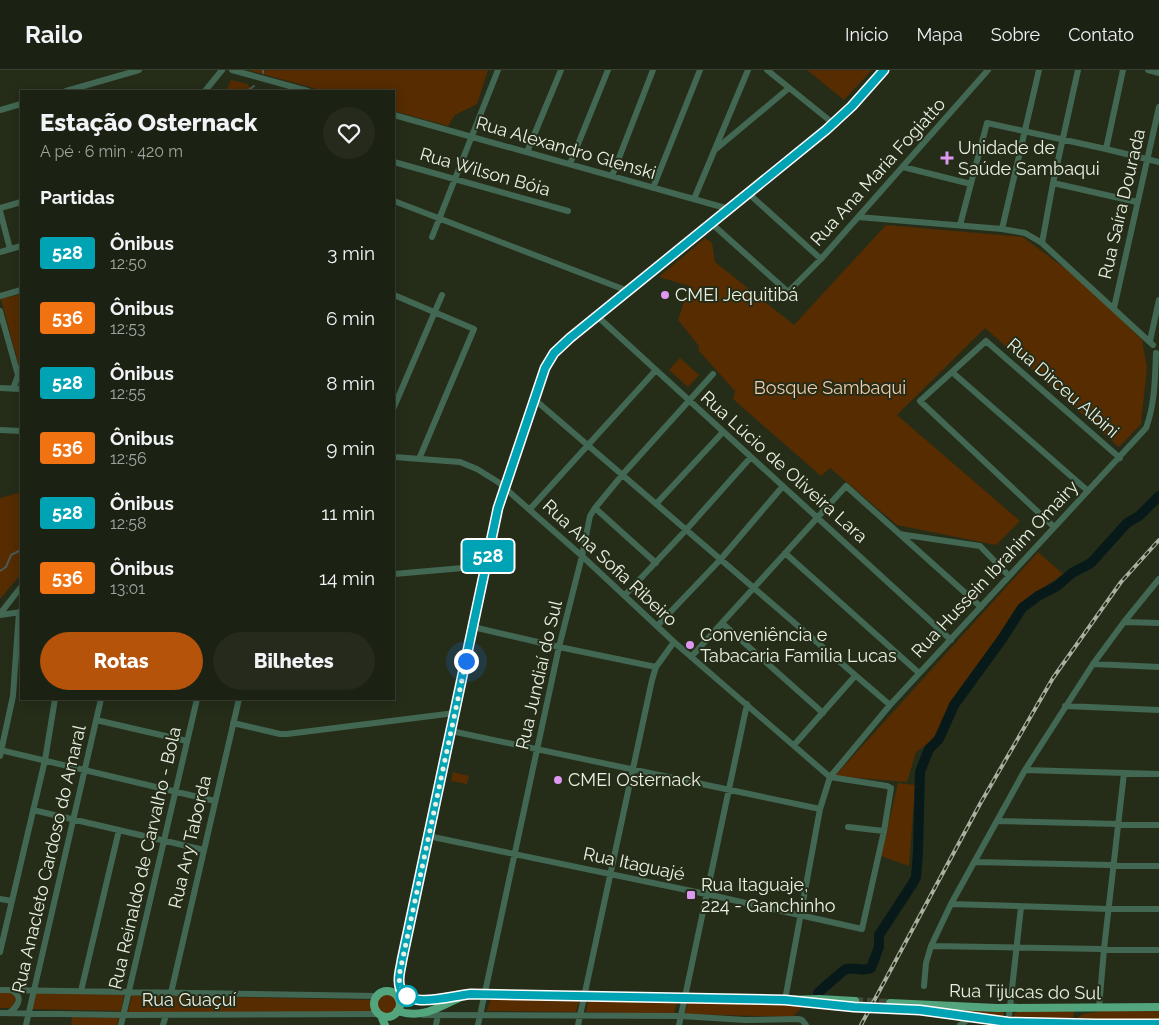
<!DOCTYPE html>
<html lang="pt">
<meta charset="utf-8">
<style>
:root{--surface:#1c2213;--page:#252a1c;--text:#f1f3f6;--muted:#a0a4a0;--line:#3a3f33;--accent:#b45309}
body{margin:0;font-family:Raleway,sans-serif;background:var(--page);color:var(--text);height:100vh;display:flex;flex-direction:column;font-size:19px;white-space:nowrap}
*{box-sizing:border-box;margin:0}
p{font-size:16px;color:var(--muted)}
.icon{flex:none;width:28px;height:28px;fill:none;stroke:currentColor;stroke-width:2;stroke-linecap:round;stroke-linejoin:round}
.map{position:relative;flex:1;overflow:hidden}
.panel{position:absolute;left:20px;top:20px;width:375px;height:610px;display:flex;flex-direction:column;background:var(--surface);border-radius:0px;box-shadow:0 2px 12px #0003,0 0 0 1px var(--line)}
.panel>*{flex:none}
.badge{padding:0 10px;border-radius:4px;font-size:18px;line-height:32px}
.you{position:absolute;width:25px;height:25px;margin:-12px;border:4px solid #fff;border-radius:50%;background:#1a73e8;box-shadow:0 0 0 8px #1a73e833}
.map>.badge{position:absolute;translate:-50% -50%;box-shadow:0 0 0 2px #fff}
h2{padding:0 20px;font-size:19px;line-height:45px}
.round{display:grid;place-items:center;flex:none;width:52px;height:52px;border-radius:26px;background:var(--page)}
.overview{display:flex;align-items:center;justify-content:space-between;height:85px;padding:0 20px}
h1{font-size:24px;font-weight:800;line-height:38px}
.button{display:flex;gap:10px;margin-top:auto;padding:10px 20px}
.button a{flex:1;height:58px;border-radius:30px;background:var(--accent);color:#fff;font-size:20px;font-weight:800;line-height:58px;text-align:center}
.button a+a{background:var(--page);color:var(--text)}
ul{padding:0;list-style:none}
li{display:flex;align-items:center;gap:15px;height:65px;padding:0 20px}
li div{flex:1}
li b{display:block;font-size:19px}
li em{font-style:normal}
li .badge{min-width:55px;font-weight:700;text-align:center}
header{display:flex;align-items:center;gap:30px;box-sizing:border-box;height:70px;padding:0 25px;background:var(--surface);border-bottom:1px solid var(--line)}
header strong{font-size:24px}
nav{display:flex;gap:28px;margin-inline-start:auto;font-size:18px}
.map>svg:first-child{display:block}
.green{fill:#562c00}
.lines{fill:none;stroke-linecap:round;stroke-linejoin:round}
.stream{stroke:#4b5a56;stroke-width:2}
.river{stroke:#071a19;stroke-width:10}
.major-tunnel{stroke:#434a37;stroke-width:8;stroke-dasharray:8 4;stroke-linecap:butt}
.minor{stroke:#426854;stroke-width:6}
.major{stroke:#52a57c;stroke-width:8}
.rail-casing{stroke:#aab0a1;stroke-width:4}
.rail{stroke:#252d19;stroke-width:2;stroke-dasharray:5.5;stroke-linecap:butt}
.line-casing{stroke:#fff;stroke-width:11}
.line{stroke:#00a3b4;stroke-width:8}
.walk{stroke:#eaf0e3;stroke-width:5;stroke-dasharray:0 9}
.poi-dot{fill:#de98f2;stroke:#252d19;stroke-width:2}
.stop-dot{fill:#fff;stroke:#00a3b4;stroke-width:2.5}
.labels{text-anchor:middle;stroke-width:4;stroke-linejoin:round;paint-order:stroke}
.street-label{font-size:18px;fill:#eaf0e3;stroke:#252d19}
.poi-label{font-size:18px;fill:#eaf0e3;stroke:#252d19;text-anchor:start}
.park-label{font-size:18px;fill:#f3cbad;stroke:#252d19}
</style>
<header>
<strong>Railo</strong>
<nav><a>Início</a><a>Mapa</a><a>Sobre</a><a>Contato</a></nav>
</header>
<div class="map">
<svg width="1159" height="955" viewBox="0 0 1159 955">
<rect width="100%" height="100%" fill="#252d19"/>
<!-- green -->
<path class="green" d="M248,0H488L477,34L455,45L448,56L394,41V21H324Z
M807,0H872L844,30Z
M231,10L247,14L253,21H226Z
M886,155L1023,167L1086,214L1142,270L1147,297L1141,354L1119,377L985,258L897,345L1020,451L996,475L897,455L830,398L821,406L733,329L735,321L699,281V276L678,250L689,216L659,207L705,168L712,173L715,192L794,255Z
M21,224V289L19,296L1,229Z
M680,288L699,305L688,317L669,300Z
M21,422V504L0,529V428Z
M1038,482L1063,504L1019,535L997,569L952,632L932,671L916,682L907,712L835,706Z
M453,702L469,706L467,714L451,711Z
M898,713L915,715L909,796L881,786Z
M376 934a11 11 0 1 1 22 0a11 11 0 1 1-22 0Z
M0,923H14L16,929L12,938H0Z
M36,923L124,925L121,941L32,939Z
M132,925L370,930L372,942H128Z
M491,929L579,930L576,942L487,941Z
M588,930L677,931L674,944L586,942Z
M823,931L1004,942L1003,947L916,938L880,937Z
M688,932L803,936L792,947L685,944Z
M1016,941H1074L1073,951L1016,949L1014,946Z
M1102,941H1159V951L1079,950L1078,947L1083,944Z
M72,947L119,948L117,955H71Z"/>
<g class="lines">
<!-- stream -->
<path class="stream" d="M263,3V0
M247,21L254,16
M0,501L6,497L11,485L21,480"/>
<!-- river -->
<path class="river" d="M818,923C822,919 844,900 846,899C855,897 863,902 871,898L879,877V865L913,813L916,807L918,782L920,702L929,679L939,669L954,635L1002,569L1022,538L1038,526L1057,516L1072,503L1091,493L1127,453L1139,446L1159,426"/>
<!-- major-tunnel -->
<path class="major-tunnel" d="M855,931L890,933
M854,937L890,939"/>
<!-- minor -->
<path class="minor" d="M232,0L308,21
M767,0L834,54
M1148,0L1159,3
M66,21L139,0
M205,21L222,0
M0,40L21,34
M394,45L729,139
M716,79L789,18
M1106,79L1123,0
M527,82L561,0
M394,92L568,141
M570,94L608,0
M903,97L971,114
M612,106L653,0
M1053,113L1137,132
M653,118L700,0
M748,123L821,189
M694,129L748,0
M394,131L628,221
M0,138L21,132
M0,141L10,179
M858,147L1002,159L1025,163L1042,173L1153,275
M711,153L788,222L821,189L988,0
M960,155L987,53L1106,79L1159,92
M1002,159L1039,0
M432,167L498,0
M1042,173L1053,113L1078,0
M0,182L21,176
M394,225L474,259L419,389
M0,226L21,220
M1114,238L1159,37
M0,241L18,305
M597,246L951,570
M1150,271L1159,230
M952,302L1088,421
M0,318L21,319
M13,319L21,297
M534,329L890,635
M394,337L442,225
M0,360L21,361
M394,387L460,392L477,399L498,412L582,486L674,572L830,707L887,716L891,718L884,761L862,859L706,824L428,766
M656,434L723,362
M595,438L656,493
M530,439L656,300
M1054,457L920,331L986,271L1120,388
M899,464L980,476L1009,506
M785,483L919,603
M394,504L486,496
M625,525L686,460L751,387
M0,544L21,517
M0,545L21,542
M1124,552L1159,553
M722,553L823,643
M657,556L720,490L783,416
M473,557L559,577L656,597
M691,587L846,416L981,537
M1093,594L1159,597
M1065,636L1159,640
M96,650L187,671
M233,653L280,664H287L455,643
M451,661L820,739
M794,675L855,606
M0,680L215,731
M0,686L13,626L19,542
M1025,700L1159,704
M33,740L204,780
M997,751L1159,755
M848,757L884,761
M974,792L1159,796
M0,829L12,831
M951,834L1109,839H1159
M931,876L1159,880
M0,882L45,690L55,629
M924,916L926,893L931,876L951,834L1025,700L1093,594L1124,552L1159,509
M0,920L376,926
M81,921L119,760
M171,923L239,629
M785,930L820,739L830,707L890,635L1146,358C1155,334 1155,308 1156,283
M1099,938L1104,879L1124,703
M0,943L124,945L379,944
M9,943C17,937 24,928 13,921
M423,945L681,946L745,950L798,949L802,950L806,955
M26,955L101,629
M121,955L197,629
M163,955L166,945
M436,955L438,945
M478,955L559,577L582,486L590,446L595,438L623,404L713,304
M578,955L652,610L656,597L674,572
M679,955L747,634
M960,955L972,947
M1008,955L1021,837"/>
<!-- major -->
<path class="major" d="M374 934a13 13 0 1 1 26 0a13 13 0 1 1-26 0Z
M398,926L399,906L498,438L545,298L554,283L570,268L826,60L852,36L884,0
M399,930C410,927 419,931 431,930C444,929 457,924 471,924L785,930L819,929L855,931
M814,933L854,937
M890,933L997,938L1159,937
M890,939L920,940L1008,952L1159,954
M397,941C423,949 436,938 459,928
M381,946L385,955"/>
<!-- rail casing -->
<g class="rail-casing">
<path id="rail" d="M861,955L980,734L1053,608L1121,512L1159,470"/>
</g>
<!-- rail -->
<use href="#rail" class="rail"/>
</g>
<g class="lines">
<!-- line casing -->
<g class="line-casing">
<path id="line" d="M884,0L852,36L826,60L570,268L554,283L545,298L498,438L402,890C401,897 399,903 399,910C399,944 452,925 471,924L785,930L854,937L920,940L1008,952L1096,954H1159"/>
</g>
<!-- line -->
<use href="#line" class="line"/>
<!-- walk -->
<path class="walk" d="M407,926L400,917L399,906L466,591"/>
</g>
<!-- markers -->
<g class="poi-dot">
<path d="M944.5 80.5h5v5h5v5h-5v5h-5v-5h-5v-5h5z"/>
<circle cx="665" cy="225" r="5"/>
<circle cx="690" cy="575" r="5"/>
<circle cx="558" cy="710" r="5"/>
<rect x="686" y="820" width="10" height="10" rx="2.5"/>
</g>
<circle class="stop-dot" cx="407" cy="926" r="10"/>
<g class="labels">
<!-- street labels -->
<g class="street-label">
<text transform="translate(566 78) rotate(16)" y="6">Rua Alexandro Glenski</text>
<text transform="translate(485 102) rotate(16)" y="6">Rua Wilson Bóia</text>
<text transform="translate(878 102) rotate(-48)" y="6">Rua Ana Maria Fogiatto</text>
<text transform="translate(1122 134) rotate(-77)" y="6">Rua Saíra Dourada</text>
<text transform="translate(1063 318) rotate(41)" y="6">Rua Dirceu Albini</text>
<text transform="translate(784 397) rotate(42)" y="6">Rua Lúcio de Oliveira Lara</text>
<text transform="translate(610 493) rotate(43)" y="6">Rua Ana Sofia Ribeiro</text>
<text transform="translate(995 499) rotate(-47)" y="6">Rua Hussein Ibrahim Omairy</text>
<text transform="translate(539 605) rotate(-77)" y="6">Rua Jundiaí do Sul</text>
<text transform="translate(190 772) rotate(-77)" y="6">Rua Ary Taborda</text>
<text transform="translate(145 788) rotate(-77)" y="6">Rua Reinaldo de Carvalho - Bola</text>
<text transform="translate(49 789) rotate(-77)" y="6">Rua Anacleto Cardoso do Amaral</text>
<text transform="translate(634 794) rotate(12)" y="6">Rua Itaguajé</text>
<text transform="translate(1025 922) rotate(1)" y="6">Rua Tijucas do Sul</text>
<text x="189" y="936">Rua Guaçuí</text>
</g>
<!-- poi labels -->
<g class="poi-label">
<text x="958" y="84">Unidade de<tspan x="958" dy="21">Saúde Sambaqui</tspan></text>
<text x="675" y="231">CMEI Jequitibá</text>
<text x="700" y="571">Conveniência e<tspan x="700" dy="21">Tabacaria Familia Lucas</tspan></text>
<text x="568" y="716">CMEI Osternack</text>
<text x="701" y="821">Rua Itaguaje,<tspan x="701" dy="21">224 - Ganchinho</tspan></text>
</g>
<!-- park labels -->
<g class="park-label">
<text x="830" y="324">Bosque Sambaqui</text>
</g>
</g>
</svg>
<div class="you" style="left:466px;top:591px"></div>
<b class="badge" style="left:488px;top:486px;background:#00a3b4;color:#fff">528</b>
<section class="panel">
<div class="overview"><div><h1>Estação Osternack</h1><p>A pé · 6 min · 420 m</p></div><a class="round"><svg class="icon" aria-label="heart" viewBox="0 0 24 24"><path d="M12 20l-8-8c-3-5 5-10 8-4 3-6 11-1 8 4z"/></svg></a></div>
<h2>Partidas</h2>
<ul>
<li><span class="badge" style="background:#00a3b4;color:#fff">528</span><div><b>Ônibus</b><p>12:50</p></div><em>3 min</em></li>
<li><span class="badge" style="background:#f17210;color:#fff">536</span><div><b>Ônibus</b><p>12:53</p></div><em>6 min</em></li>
<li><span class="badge" style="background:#00a3b4;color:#fff">528</span><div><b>Ônibus</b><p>12:55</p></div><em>8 min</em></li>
<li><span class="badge" style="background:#f17210;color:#fff">536</span><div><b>Ônibus</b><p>12:56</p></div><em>9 min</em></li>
<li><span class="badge" style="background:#00a3b4;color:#fff">528</span><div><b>Ônibus</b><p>12:58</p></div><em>11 min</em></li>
<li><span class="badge" style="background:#f17210;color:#fff">536</span><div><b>Ônibus</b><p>13:01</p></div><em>14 min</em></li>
</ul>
<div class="button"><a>Rotas</a><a>Bilhetes</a></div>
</section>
</div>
